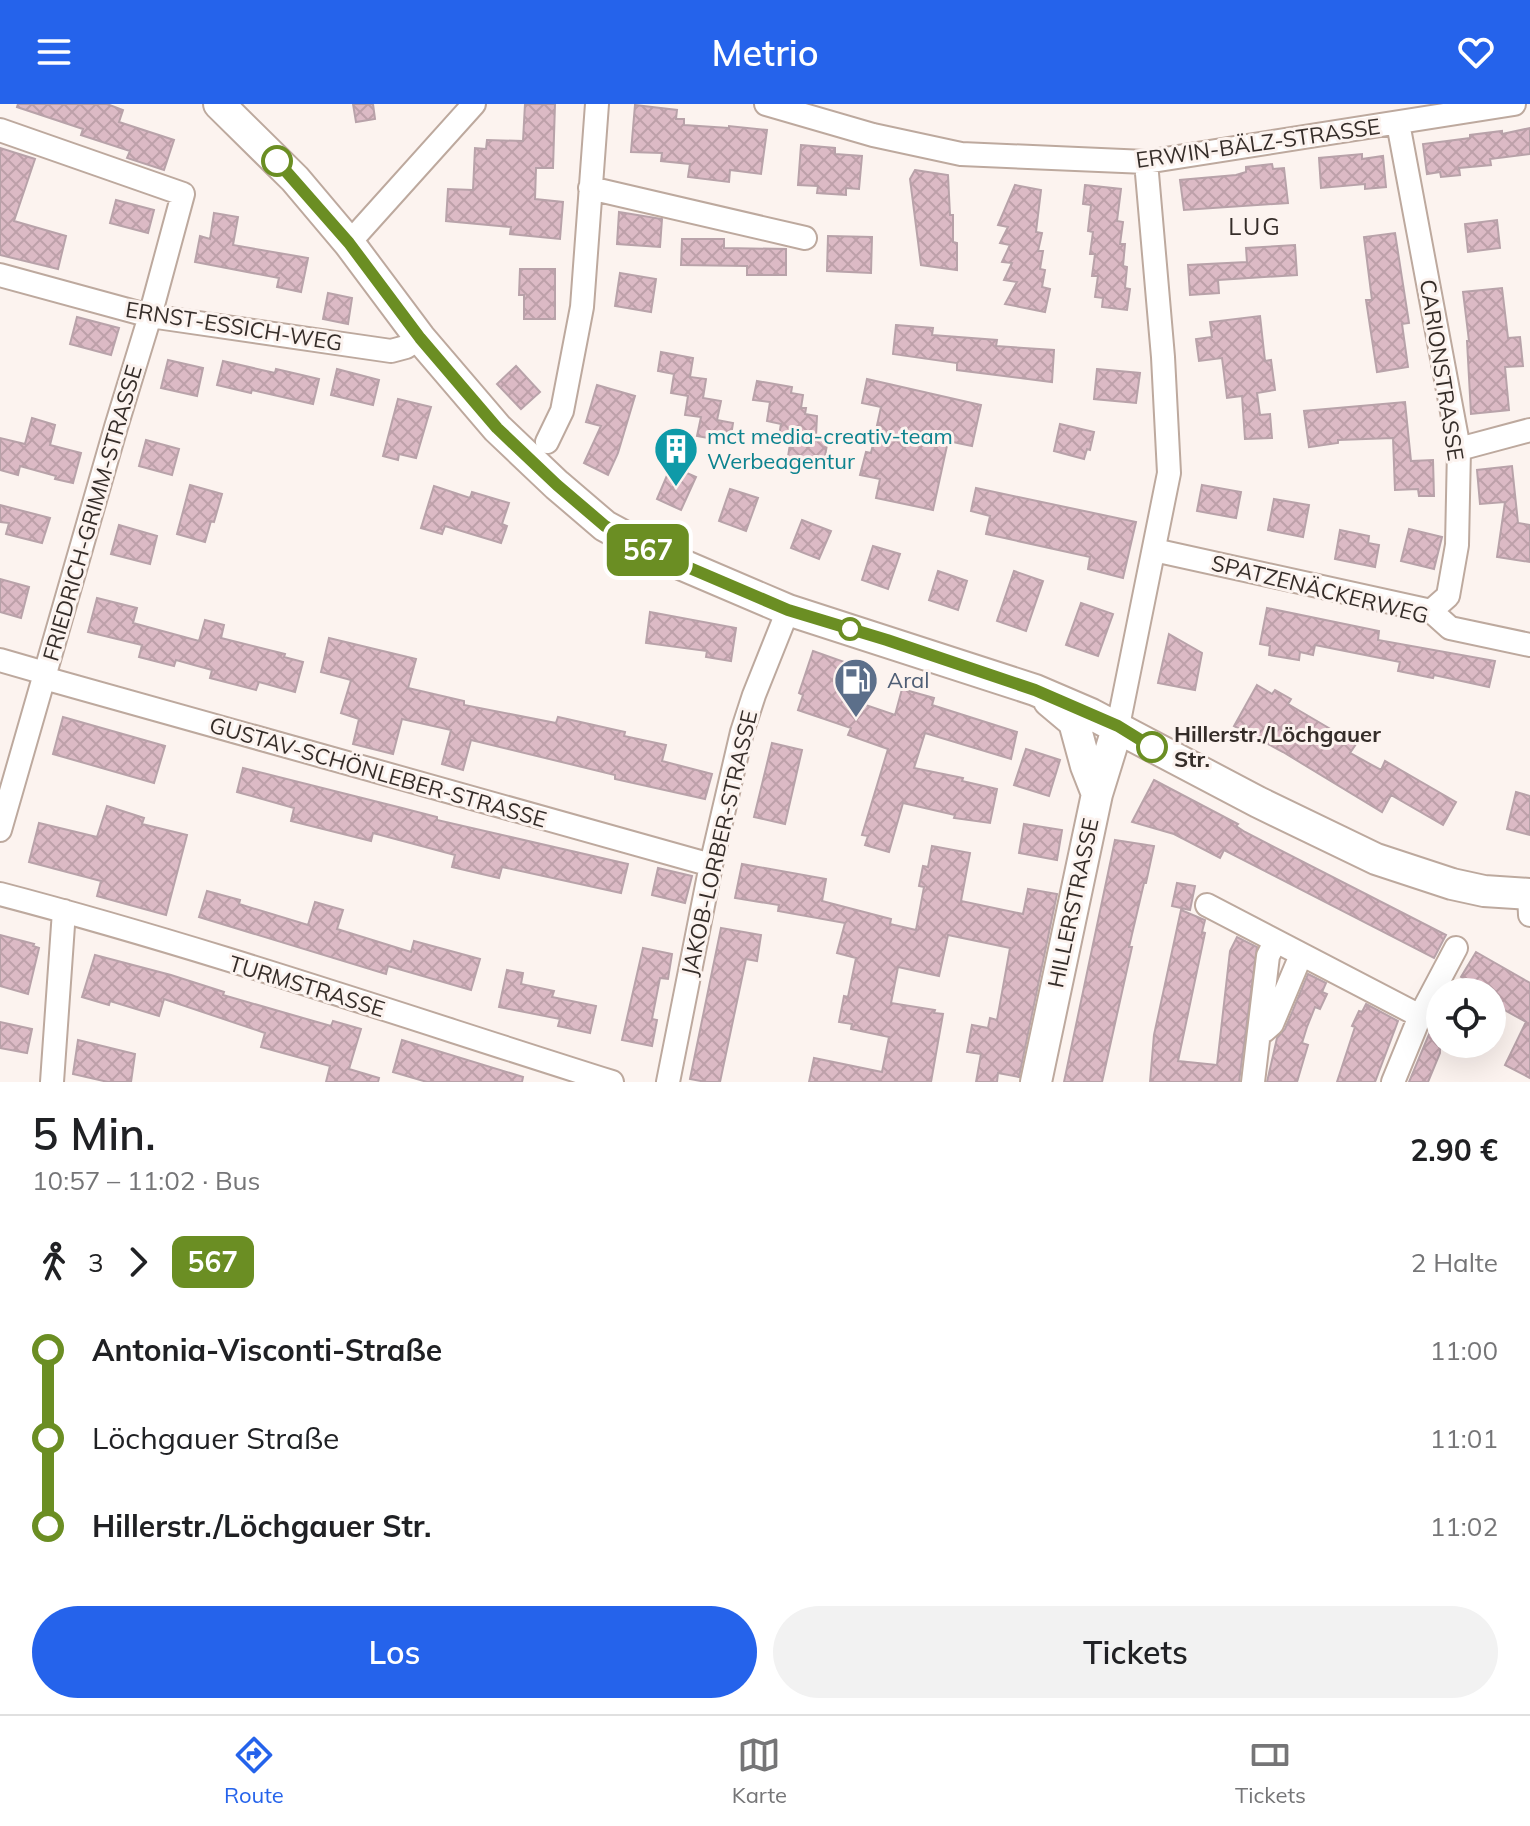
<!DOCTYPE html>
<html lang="de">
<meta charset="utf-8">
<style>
:root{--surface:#fff;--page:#f2f2f2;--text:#202124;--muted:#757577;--line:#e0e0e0;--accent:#2563eb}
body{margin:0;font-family:Mulish,sans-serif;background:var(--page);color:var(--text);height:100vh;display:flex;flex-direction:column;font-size:30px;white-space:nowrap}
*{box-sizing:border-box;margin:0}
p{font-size:26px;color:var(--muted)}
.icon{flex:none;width:44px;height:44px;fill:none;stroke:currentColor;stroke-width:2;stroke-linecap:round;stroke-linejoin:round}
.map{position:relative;height:978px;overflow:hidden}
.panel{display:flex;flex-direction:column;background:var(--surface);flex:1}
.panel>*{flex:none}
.badge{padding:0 16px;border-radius:12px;font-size:28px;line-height:52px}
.fabs{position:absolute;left:1426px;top:874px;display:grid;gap:16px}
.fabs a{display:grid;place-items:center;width:80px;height:80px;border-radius:50%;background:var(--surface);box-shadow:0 8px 32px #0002;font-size:40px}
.map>.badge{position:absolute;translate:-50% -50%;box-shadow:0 0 0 4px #fff}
.legs{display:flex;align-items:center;gap:12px;height:88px;padding:0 32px;font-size:26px}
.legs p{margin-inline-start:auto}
.headline{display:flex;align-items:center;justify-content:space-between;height:136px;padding:0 32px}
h1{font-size:44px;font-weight:600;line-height:60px}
.action{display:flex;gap:16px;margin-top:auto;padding:16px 32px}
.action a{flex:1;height:92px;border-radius:48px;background:var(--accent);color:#fff;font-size:32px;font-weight:600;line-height:92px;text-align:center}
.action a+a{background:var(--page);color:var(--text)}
ul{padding:0 32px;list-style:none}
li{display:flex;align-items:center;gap:28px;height:88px;font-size:30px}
li i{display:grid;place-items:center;width:12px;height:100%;margin:0 10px;background:currentColor}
li i::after{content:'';width:20px;height:20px;margin:-10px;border:6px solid;border-radius:50%;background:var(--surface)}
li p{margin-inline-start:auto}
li:first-child i{background:linear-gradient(#0000 50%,currentColor 0)}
li:last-child i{background:linear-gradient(currentColor 50%,#0000 0)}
header{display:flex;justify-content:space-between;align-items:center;height:104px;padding:0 32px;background:var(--accent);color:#fff;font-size:36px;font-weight:600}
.tabs{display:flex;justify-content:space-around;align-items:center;height:112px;border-top:2px solid var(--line);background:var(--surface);font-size:22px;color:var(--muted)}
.tabs a{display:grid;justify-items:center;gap:4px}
.tabs .selected{color:var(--accent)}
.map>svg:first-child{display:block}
.building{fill:url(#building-cross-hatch);stroke:#b8a2a9;stroke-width:2}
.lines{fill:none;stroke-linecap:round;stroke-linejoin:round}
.street-casing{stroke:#bda99e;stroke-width:26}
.secondary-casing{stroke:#bda99e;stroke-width:34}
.street{stroke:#fff;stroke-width:22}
.secondary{stroke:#fff;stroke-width:30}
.line-1-casing{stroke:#fff;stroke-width:18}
.line-1{stroke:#6b8e23;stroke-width:12}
.stop-1-dot{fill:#fff;stroke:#6b8e23;stroke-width:4}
.labels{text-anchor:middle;stroke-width:6;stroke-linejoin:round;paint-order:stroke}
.street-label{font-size:22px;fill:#352d29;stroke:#fcf3ef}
.culture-label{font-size:22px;fill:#0d838f;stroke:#fcf3ef;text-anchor:start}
.service-label{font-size:22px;fill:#4e5e75;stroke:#fcf3ef;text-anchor:start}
.stop-label{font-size:22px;font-weight:bold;fill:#352d29;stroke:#fcf3ef;text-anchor:start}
.neighbourhood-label{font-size:24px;letter-spacing:2px;fill:#352d29;stroke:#fcf3ef}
</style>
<header><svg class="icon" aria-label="menu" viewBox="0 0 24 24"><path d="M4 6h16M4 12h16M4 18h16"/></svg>Metrio<svg class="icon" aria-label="heart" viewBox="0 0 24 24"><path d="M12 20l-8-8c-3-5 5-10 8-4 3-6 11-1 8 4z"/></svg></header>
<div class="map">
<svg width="1530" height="978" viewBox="0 0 1530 978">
<defs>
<pattern id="building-cross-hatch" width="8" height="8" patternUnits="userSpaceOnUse" patternTransform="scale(2)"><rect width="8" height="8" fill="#dcbac5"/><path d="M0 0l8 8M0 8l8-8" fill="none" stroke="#bda0a9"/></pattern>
</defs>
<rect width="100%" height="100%" fill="#fcf3ef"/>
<!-- building -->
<path class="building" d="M18,0H107L123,6L119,18L174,36L164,66L127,54L130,47L81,31L83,25L17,3Z
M353,0H373L375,15L356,18Z
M525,0H555L553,64H536L535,95L563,98L560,135L510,130L511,123L446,117L448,85L473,86L475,44L486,45L487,36L523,37Z
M635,1L677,6L676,15H684V21L729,24V22L767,26L761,70L730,66L729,78L688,73L690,60L661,57L662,49L631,48Z
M1530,24V50L1490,55L1491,61L1459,64L1460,71L1441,73L1440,68L1427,70L1423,40L1470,34V31L1502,27V30Z
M801,41L835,44V50L862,52L859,85L846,84V91L817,89L818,82L798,81Z
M0,44L35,55L14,117L66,132L58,165L0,151Z
M1362,50V55L1383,52L1386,83L1365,85V80L1321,84L1319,54Z
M1272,60L1273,65L1284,64L1288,99L1184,106L1180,76L1236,71L1246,68V63Z
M915,66L948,71L950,111H953V138L957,139V166L921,161L910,75Z
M1015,81L1041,86L1036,128L1042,129L1038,147H1043L1040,165L1045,166L1042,183L1050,185L1045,208L1005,200L1017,178L1004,176L1012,159L1002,158L1010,141L1000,139L1008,123L998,121Z
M1085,81L1121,85L1117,117L1123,118L1120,140H1125L1123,162L1127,163L1125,184L1130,185L1127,206L1102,203L1103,194L1095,193L1098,172H1092L1095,150H1090L1093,128L1088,127L1091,101L1083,100Z
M116,96L154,106L148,129L110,119Z
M619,108L662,115L660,143L617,140Z
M214,109L238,113L233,141L308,154L301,188L277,183L279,174L195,158L200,132L210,135Z
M1497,116L1500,144L1468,148L1465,120Z
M1395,129L1409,219L1402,220L1408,263L1377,268L1366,196H1372L1364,133Z
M828,132L872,133L871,169L827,167Z
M682,135H724V144L786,145V171H747V162L681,161Z
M1295,141L1297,171L1218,176L1219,189L1190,191L1188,161L1247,158L1246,144Z
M520,165H555V215H524V191H519Z
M620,169L656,175L651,208L615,202Z
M1502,184L1508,234L1520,233L1523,262L1505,263L1509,306L1471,310L1467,237H1469L1463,188Z
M328,189L352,194L348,220L323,215Z
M1260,212L1265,257L1271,256L1275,286L1257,289L1260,311L1270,310L1272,334L1245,335L1242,292L1227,294L1222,254L1199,257L1196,235L1212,233L1210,218Z
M77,213L119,224L111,251L70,240Z
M896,221L933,224L932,231L997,236L996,242L1054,246L1052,278L957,266V259L893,250Z
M661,248L693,254L690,273L706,275L703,294L721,297L717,316L733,319L730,338L697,332L701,313L685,311L688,292L671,289L674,270L658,267Z
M168,256L203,264L197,292L161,284Z
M223,257L275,269L276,265L319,275L313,300L252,286L251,289L217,281Z
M516,262L540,288L521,305L497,280Z
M337,265L379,276L373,301L331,291Z
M1097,265L1140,269L1136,299L1094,295Z
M867,275L981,301L972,342L948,337L933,406L876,394L880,375L860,371L866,348L871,349L881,303L862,299Z
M757,277L792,283L791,289L803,291L801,304H806L805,310L817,312L816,332L828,334L823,365L787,359L790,340L778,338L781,320L767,317L770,298L753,296Z
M597,281L635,292L618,349L608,371L584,359L601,322L586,318Z
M398,295L431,303L416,354L399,350L398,356L383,352Z
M1405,298L1411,357L1433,356L1434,392H1419L1418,385L1395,386L1393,334L1338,336V339L1309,343L1304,307Z
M32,314L55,321L50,341L81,349L73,379L55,375L56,372L20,362L18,371L0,366V334L25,340Z
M1060,320L1094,328L1090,346L1087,345L1084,355L1054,347Z
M146,336L179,345L172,371L139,362Z
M671,362L696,373L681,406L657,395Z
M1512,362L1518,419L1530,421V458L1497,453L1505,398L1480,400L1477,366Z
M190,381L222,390L214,418L211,417L205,438L177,430Z
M1202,381L1241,388L1236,414L1197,407Z
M434,382L470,394L472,388L509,399L502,420L507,422L501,439L445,422L442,430L421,424Z
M976,384L1136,418L1123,474L1088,465L1090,453L986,430L990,412L971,407Z
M730,385L758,394L746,427L719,417Z
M1274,395L1309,401L1303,433L1268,426Z
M0,401L50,414L42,439L6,430L9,419L0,418Z
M802,416L831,427L819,455L791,444Z
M119,421L157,432L150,460L111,450Z
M1409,425L1442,433L1434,465L1401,457Z
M1340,426L1369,432L1368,439L1379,441L1375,463L1335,455Z
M873,442L900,450L888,485L862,476Z
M938,467L967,477L958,506L929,496Z
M1014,467L1043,477L1026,527L997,517Z
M0,475L29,483L21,514L0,508Z
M97,494L137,504L133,519L199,537L205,516L224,521L221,534L285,550L284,553L303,558L295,588L259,578L256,586L210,574L212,566L176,556L174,562L139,553L142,541L88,528Z
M1081,499L1113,510L1098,552L1066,541Z
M1267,504L1379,527L1378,536L1495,557L1489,583L1434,571L1433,574L1398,567L1400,558L1315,541L1313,551L1300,548L1299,556L1269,551L1270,542L1260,540Z
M650,508L736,524L731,557L706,553L707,547L646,539Z
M1169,530L1202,549L1195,586L1158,579Z
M329,534L416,555L408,584L464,597V601L556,619L558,613L625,628L624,632L666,641L662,657L712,670L705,695L615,675V671L471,636L463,666L442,660L451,626L402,615L393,650L353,640L359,615L341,609L351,576L321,568Z
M813,547L853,561L842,593L895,611L902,585L934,594L932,601L1017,628L1011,655L925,629L914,664L963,674L962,677L997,685L990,719L954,714L955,711L903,699L889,748L865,741L868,732L862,731L888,645L848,631L851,624L798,606L803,591L799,589Z
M1257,581L1272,590L1275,586L1291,595L1288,600L1356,640L1350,649L1381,666L1385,657L1456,698L1443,721L1391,691L1382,708L1283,648L1234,622Z
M63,613L165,642L154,679L53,650Z
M772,639L802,646L785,720L754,713Z
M1026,645L1060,656L1049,692L1014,681Z
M243,664L402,704L437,713V716L628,760L621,789L502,763L499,774L452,763L455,751L373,729L371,737L291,717L294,704L237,688Z
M1154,676L1238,720L1236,722L1245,728L1446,831L1434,854L1224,746L1220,754L1174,730L1132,718Z
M1516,688L1530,692V731L1507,725Z
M107,702L144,714L142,720L187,731L166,811L97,792L101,777L29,758L39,719L97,733Z
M1024,720L1062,726L1057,756L1019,749Z
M1115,736L1154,742L1146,779H1144L1129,843H1132L1102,978H1064Z
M932,742L970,749L961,797L1023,810L1028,785L1057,790L1019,973L998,969L997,978H976L981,950L967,948L972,921L988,924L990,914L997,916L1010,844L948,831L939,872L898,863L891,899L935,906L934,909L943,910L931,978H809L814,954L882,968L889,933L851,925L852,920L839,918L844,892L848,893L856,854L837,849L845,819L778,807L779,801L735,794L742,760L826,775L822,797L891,815L890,820L916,826L924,783L919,782L923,762L928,763Z
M658,764L692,772L685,799L652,791Z
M1177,779L1195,782L1190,806L1172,802Z
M207,787L240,796L239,800L308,821L315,798L343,806L337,825L411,848L414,837L480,855L471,886L388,862L386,870L199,813Z
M1181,806L1205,816L1202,828L1205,829L1178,957L1217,961L1230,847L1237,833L1257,843L1239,978H1150L1154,931Z
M721,824L761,831L757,857L746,855L720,978H706L690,975Z
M0,831L34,840L33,842L39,844L28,890L0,882Z
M643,844L672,850L668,875L660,874L652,915L657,916L652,942L622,936Z
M1476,848L1530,879V974L1505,961L1526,918L1492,899V888H1487L1461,873Z
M95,851L171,871L224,888L223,891L331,922L333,917L361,925L349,965L379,974L378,978H326L330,962L261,943L265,929L164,895L159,912L110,897L109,901L82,893Z
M507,866L523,869L521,880L554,887L552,893L596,902L590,929L558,922L560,915L499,903Z
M1308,870L1326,879L1322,888L1327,890L1320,905L1315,903L1307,923L1302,939L1308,941L1297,978H1267L1277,934L1285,925Z
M1366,900L1398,917L1375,978H1337L1355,923L1352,922L1359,907L1362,908Z
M1440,904V949L1428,978H1409Z
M0,918L32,925L27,949L0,944Z
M78,936L135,950L131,978H108L73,970Z
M402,936L523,973L522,978H427L393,968Z"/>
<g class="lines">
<!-- street casing -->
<g class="street-casing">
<path id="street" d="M766,0L873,31L961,50L1146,58L1514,0
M1398,19L1459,345L1457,441L1448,492L1431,507
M0,26L183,90L150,212L116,323L0,726
M590,84L805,134
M349,139L474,0
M0,171L150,212L391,247L406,243L420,234
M547,338L562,307L582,203L597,0
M1459,345L1530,326
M1154,446L1431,507L1450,524L1530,541
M0,556L45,569
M44,574L711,761
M1118,622L1169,369L1163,253L1146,58
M0,790C206,844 409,914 612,978
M1529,790L1530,811
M1207,801L1420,912
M1264,927L1272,920L1301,851
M52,978L64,807
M668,978L711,761L742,628L754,591L788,506
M1253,978L1268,852L1275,838
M1393,978L1420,912L1456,844"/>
</g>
<!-- secondary casing -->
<g class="secondary-casing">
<path id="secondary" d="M219,0L295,75L349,139L420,234L497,324L557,381L605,422L657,450L788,506L1035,586L1091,610L1258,698L1376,755L1452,780L1484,787L1530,790
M1049,597L1074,618L1086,662L1097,690
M1036,978L1097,690L1118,622"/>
</g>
<!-- street -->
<use href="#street" class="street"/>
<!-- secondary -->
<use href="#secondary" class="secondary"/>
</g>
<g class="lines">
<!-- line-1 casing -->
<g class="line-1-casing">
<path id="line-1" d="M277,57L349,139L420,234L497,324L557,381L605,422L657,450L788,506L887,536L1035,586L1118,622L1152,643"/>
</g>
<!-- line-1 -->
<use href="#line-1" class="line-1"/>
</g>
<!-- icons -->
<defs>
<g id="building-pin" transform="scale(2.3)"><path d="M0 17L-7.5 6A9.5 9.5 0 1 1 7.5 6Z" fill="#0f9aa8" stroke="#fcf3ef"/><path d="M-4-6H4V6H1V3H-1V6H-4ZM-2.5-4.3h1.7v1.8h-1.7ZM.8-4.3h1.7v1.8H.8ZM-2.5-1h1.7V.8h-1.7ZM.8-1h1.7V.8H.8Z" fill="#fff"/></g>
<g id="fuel-pin" transform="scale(2.3)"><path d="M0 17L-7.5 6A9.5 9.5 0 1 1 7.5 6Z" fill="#5c6f8a" stroke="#fcf3ef"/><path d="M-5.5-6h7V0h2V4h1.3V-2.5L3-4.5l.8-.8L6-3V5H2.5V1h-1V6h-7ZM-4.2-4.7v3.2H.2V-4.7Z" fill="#fff"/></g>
</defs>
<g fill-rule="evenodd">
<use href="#building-pin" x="676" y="345"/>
<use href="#fuel-pin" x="856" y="576"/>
</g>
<!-- markers -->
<g class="stop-1-dot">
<circle cx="277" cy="57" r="14"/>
<circle cx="850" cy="525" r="10"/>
<circle cx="1152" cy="643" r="14"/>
</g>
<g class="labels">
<!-- street labels -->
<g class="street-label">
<text transform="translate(1258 39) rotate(-8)" y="8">ERWIN-BÄLZ-STRASSE</text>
<text transform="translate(234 222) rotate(9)" y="8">ERNST-ESSICH-WEG</text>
<text transform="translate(1442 266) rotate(81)" y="8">CARIONSTRASSE</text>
<text transform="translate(92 409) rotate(-74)" y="8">FRIEDRICH-GRIMM-STRASSE</text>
<text transform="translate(1320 485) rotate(14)" y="8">SPATZENÄCKERWEG</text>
<text transform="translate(378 668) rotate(16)" y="8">GUSTAV-SCHÖNLEBER-STRASSE</text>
<text transform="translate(719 739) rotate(-77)" y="8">JAKOB-LORBER-STRASSE</text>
<text transform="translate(1073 799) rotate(-78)" y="8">HILLERSTRASSE</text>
<text transform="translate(307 882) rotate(17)" y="8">TURMSTRASSE</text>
</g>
<!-- culture labels -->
<g class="culture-label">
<text x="707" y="340">mct media-creativ-team<tspan x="707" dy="25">Werbeagentur</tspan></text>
</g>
<!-- service labels -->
<g class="service-label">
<text x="887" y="584">Aral</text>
</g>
<!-- stop labels -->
<g class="stop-label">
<text x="1174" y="638">Hillerstr./Löchgauer<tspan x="1174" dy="25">Str.</tspan></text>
</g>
<!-- neighbourhood labels -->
<g class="neighbourhood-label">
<text x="1255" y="131">LUG</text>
</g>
</g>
</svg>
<div class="fabs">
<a><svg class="icon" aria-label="locate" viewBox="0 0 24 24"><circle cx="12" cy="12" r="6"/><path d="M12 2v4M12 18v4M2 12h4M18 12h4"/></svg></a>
</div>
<b class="badge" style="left:648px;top:446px;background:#6b8e23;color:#fff">567</b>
</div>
<section class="panel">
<div class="headline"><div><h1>5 Min.</h1><p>10:57 – 11:02 · Bus</p></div><b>2.90 €</b></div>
<div class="legs"><svg class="icon" aria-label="walk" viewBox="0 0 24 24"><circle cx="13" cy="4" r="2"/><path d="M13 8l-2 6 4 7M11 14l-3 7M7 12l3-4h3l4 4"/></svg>3<svg class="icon" aria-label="forward" viewBox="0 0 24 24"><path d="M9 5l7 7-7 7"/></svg><b class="badge" style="background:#6b8e23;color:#fff">567</b><p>2 Halte</p></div>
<ul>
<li><i style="color:#6b8e23"></i><b>Antonia-Visconti-Straße</b><p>11:00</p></li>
<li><i style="color:#6b8e23"></i><span>Löchgauer Straße</span><p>11:01</p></li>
<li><i style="color:#6b8e23"></i><b>Hillerstr./Löchgauer Str.</b><p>11:02</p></li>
</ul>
<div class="action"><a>Los</a><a>Tickets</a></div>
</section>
<nav class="tabs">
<a class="selected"><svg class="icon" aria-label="directions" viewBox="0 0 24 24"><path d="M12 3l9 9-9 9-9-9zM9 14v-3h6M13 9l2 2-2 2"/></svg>Route</a>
<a><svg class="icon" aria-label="map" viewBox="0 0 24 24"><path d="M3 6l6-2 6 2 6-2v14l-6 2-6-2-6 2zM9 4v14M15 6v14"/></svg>Karte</a>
<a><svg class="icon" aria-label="tickets" viewBox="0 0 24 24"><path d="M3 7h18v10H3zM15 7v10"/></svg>Tickets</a>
</nav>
